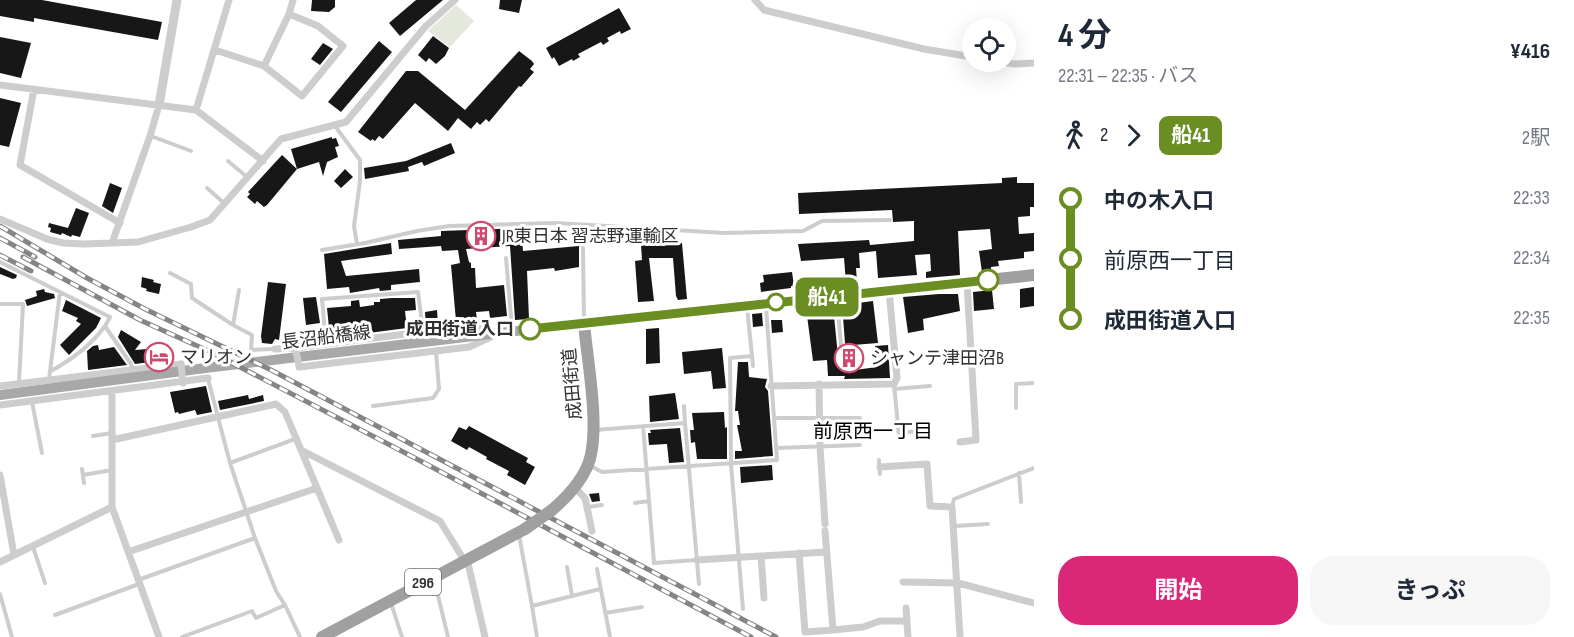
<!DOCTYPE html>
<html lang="ja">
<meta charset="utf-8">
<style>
:root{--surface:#fff;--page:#f6f6f7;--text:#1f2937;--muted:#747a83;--accent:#db2777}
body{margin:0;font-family:"Sofia Sans Condensed","Noto Sans JP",sans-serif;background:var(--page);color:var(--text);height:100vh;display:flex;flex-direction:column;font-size:22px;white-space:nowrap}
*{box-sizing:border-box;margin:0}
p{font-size:20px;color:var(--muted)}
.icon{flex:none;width:33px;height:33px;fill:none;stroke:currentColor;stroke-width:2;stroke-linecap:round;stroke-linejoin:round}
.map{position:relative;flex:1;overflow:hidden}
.drawer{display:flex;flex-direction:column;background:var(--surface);width:540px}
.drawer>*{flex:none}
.badge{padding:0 12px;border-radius:9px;font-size:21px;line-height:39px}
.controls{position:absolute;left:962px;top:18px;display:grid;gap:12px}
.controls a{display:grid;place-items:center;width:54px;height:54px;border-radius:50%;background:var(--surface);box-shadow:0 6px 24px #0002;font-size:30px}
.map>.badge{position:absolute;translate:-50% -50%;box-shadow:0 0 0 3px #fff}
.legs{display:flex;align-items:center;gap:9px;height:66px;padding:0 24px;font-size:20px}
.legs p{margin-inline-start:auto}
.head{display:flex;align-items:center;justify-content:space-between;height:102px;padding:0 24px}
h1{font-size:33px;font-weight:700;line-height:45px}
.button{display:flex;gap:12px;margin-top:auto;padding:12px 24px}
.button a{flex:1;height:69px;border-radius:24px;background:var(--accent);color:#fff;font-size:24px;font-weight:700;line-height:69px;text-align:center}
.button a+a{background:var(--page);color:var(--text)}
ul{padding:0 24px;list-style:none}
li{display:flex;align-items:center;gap:21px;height:60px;font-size:22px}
li i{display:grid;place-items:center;width:9px;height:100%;margin:0 8px;background:currentColor}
li i::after{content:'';width:15px;height:15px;margin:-8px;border:4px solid;border-radius:50%;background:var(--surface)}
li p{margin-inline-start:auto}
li:first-child i{background:linear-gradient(#0000 50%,currentColor 0)}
li:last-child i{background:linear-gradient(currentColor 50%,#0000 0)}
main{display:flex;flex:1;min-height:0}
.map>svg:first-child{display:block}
.green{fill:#e5e8dd}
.building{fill:#171717}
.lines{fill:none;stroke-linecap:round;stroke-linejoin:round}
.service{stroke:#cdcdcd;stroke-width:4}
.minor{stroke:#cdcdcd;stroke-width:7}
.tertiary{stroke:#cdcdcd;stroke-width:9}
.primary{stroke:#a8a8a8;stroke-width:10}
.trunk{stroke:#a0a0a0;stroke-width:12}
.rail-casing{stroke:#858585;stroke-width:5}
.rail{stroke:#fff;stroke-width:3;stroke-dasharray:9;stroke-linecap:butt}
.minor-bridge{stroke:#cdcdcd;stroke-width:7}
.trunk-bridge{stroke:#a0a0a0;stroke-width:12}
.line-1-casing{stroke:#fff;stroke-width:14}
.line-1{stroke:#6b8e23;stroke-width:9}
.stop-1-dot{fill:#fff;stroke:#6b8e23;stroke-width:3}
.labels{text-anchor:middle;stroke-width:6;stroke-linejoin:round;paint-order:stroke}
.shield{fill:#fff;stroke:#6e6e6e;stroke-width:1.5}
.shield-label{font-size:16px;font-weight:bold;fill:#303030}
.poi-label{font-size:18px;fill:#303030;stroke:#fff;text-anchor:start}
.stop-label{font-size:18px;font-weight:bold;fill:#303030;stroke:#fff;text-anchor:end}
.street-label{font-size:18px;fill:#303030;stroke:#fff}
.neighbourhood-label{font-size:20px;fill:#000;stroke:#fff}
</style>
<main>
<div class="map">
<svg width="1034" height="637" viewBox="0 0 1034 637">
<rect width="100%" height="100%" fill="#fff"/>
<!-- green -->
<path class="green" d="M456,5L474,21L450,47L428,31Z"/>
<!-- building -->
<path class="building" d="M0,0H42L162,22L158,40L34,18V22L0,16Z
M312,0H335V7L329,12L311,11Z
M416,0H443L400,36L389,23Z
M500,0H522L519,13L499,9Z
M619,8L631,29L621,34L620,31L607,38L609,41L603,45L601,42L578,54L580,57L573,61L572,59L559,66L554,57L552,59L546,48Z
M433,36L449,48L445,56L436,64L429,58L426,62L418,55Z
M0,37L31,43L21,78L0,73Z
M379,41L392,52L341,112L328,102Z
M323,43L333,49L320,65L311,59Z
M519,51L532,61L534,64L530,69L534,72L521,87L519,86L489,122L486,119L480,125L477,122L471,129L458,118L448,131L415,103L383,139L379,136L375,141L372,139L371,141L358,132L406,71H418L465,110Z
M0,98L21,103L9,147L0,145Z
M332,137V139L336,138L339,146L335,147L338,157L327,162L323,176L319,162L297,169L267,205L264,207L257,201L255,204L247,197L250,194L248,192L282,155L297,169L291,149Z
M451,143L455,153L424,166L422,162L408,167L409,171L365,179L364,168L406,161Z
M345,169L353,177L341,188L334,181Z
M1017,177V183H1034V207H1030V216L1018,217L1019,234L1034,233V251L1024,252V258L998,261L999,266L991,267V271L982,272L979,251L992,249L990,229L958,231L960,275L926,278V272L931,271L930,254L915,255L917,275L878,278L876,251L859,253L860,268H856L857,282L846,283L844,258L801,261L798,244L869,240L870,245L914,241V221L893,222L892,210L799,214L798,193L1002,183V178Z
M110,183L122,188L113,213L102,206Z
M76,208L89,213L80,237L72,235L71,237L62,233L61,235L50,232L51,228L48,227L49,223L68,228Z
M521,228L523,251L579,246V267L555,271L554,268L527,271L529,319L515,320L510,246L466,249L469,262L471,263V268H475L476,288L504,285L507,316L490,318L489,311L476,312L477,320L458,322L456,321L451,265L460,263L458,250L442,251L441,246L399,249L398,240L441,236V231Z
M391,243L392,254L341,261L346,276L419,269L420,282L391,285V290L380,291L379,288L350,293L349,287L327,289L324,254Z
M682,243L687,299L678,300L676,296L673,258H649L654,301L638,302L635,261L642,260L641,245Z
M0,267L17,275L16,278L13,279L0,274Z
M792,272L794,286H791V288L761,292L760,283L764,282L763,275Z
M142,277L154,280L153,282L161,284L159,294L146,291L147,289L141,287Z
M268,282L286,284L279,340L275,339L272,344L262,343L261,336Z
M1034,287V306L1020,308V289Z
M44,289L45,292L54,294L55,298L27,306L25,300L37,296L36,291Z
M992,290L994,309L974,311L973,292Z
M939,294H958L960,311L923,319L924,330L908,333L903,297Z
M316,297L320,323L306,325L303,298Z
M392,298H415L416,310L405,311L407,328L330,338L327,308L351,306V301L359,300L360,307L374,305V302H380V299Z
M66,300L101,318L96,328L69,355L60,345L81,324L76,321L78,318L62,311Z
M873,301L878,343L853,345L855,370L877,367L875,346L888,345L890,378L844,379L845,376H828L827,360L813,361L806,308L833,306L838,356L843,360L846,356L843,317L853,316L851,304Z
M437,310L438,324L426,326L425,312Z
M762,313L763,326L753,327L752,314Z
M771,320H782L783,332L772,333Z
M659,328L660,363L646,364V329Z
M121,330L141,342L135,350L147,349V351L165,349L166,360L135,364L118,337Z
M98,345L99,350L114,347L127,365L88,370L87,351L93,346Z
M722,348L726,388L713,389L711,371L684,374L682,352Z
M738,362H748L749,377L767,379L765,387L768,391L773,456L735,459V451H742L737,425H740L738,411H735Z
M206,386L212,412L197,415L195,410L179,414L178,412L175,413L170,392Z
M675,393L679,419L650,422L649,396Z
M248,395L249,399L263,395L264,401L220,410L218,401Z
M724,412L725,428L727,427V459H697L695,442L691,443L690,430H694L692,413Z
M469,426L528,458L526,462L535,467L525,485L507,475L509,471L486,459L487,457L469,447L467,450L451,441L459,427L466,430Z
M680,428L684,462L669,463L667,444L649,445L648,433H651L650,430Z
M772,465L773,480L741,483L740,467Z
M599,493L600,501L592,502L589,494Z"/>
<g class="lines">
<!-- service -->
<path class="service" d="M335,126L360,160V181L354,226L357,244
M151,136L191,151
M228,161L247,177
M207,188L224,203
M583,248L584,319
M322,250L365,243L417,231L449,226L556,223L724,233L803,231L822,221L890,220
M506,258L512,329
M0,262L110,317L105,326L131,364L132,369
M170,273L191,284L192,298L233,325L252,335L251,350L274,349
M837,300L842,356
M0,304H23L19,383
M233,325L239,290
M326,344L322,299L418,292L423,331
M752,356L753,366
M51,371C71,360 92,344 105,326
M49,379L60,292
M208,379L230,463L255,538L276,591L285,605L300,637
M894,384L899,437
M894,389L930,386
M32,402L42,453
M373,406L433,398L439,389L436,351
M684,406L685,423
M1016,408V384L1034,383
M774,418H860
M643,426L654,563L696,560
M595,430L685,423L699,584
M899,433L917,431
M93,436L112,433
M776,448L860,445
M879,460L880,474
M230,463L295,439
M589,465L602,472L777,460L766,307
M82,469L84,483
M1019,473L1021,502
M83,475L112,470
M635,503L649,501
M588,507L602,505
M952,507L954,499L1034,468
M955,526L988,524
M519,535L532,606L600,589
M33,547L45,583
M567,567L572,596
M597,569L610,637
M434,579L448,637
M138,580L255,538
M0,594L12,637
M391,603L402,637
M532,606L537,637
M743,609L731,464L730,358L752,356L747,307
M605,613L642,607
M55,615L139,584
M182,637L252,611L256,618L285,605"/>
<!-- minor -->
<path class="minor" d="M755,0L764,10L924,49L972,57
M215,50L264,66L302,96L343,46L318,26L289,14
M1001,62L1015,64L1034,63
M264,66L289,14L293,0
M0,85L196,110L263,161
M34,89L20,165L120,223
M196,110L229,0
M0,219L47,239L63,243L84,244L138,242L191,227L210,220L281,139L346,122L425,27L455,0
M112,243L150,136L159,105
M275,349L296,348L469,326L493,332
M299,365V367L469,347L491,337
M819,384L820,447L825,524
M0,386L181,364
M771,386L894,384L897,378L889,290
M112,392V507L159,637
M0,405L208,378
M112,440L276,404L285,412L339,540
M960,442L976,440L967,283
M301,450L440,521L464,560
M880,467L927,464L930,506L952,507L960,637
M0,475L14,555
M575,488L585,498L592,531
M825,531L833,630L863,627L880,621H907
M128,552L317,488
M799,553L805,632L833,630
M761,556L764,598
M467,559L485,637
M697,560L826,552
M0,562L112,507
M903,582L958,583L1034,603
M906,608L908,637"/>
<!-- tertiary -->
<path class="tertiary" d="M159,105L177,0"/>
<!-- primary -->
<path class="primary" d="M0,395L205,368L584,323"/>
<!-- trunk -->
<path class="trunk" d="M552,510C566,498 579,485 587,467C602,434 587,361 584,323L1034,275
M322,637L525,529"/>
<!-- rail casing -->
<g class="rail-casing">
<path id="rail" d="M0,226L87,278L145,309L273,371L776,637
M0,238L35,257
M0,255L31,271
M23,257L140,320L215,354L413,457L751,637"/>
</g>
<!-- rail -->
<use href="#rail" class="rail"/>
<!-- minor-bridge -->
<path class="minor-bridge" d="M296,352L299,365
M181,364L183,383"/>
<!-- trunk-bridge -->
<path class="trunk-bridge" d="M525,529L552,510"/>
</g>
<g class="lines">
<!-- line-1 casing -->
<g class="line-1-casing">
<path id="line-1" d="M530,329L988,280"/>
</g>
<!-- line-1 -->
<use href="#line-1" class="line-1"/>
</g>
<!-- icons -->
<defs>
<g id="building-ring" transform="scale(1.5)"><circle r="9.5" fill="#fff" stroke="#cf4a6d" stroke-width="1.5"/><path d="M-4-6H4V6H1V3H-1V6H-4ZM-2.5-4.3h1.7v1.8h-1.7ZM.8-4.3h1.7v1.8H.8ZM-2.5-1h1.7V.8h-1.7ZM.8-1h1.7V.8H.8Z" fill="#cf4a6d"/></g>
<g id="hotel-ring" transform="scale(1.5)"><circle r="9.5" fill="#fff" stroke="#cf4a6d" stroke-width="1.5"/><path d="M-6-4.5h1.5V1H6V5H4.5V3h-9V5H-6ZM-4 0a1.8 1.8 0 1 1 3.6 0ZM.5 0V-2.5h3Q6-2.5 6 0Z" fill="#cf4a6d"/></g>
</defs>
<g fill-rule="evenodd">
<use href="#building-ring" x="481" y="236"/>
<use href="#hotel-ring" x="159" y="357"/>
<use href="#building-ring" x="849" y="358"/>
</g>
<!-- markers -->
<g class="stop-1-dot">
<circle cx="988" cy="280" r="10"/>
<circle cx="776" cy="302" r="8"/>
<circle cx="530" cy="329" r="10"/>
</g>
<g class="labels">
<!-- shield labels -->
<rect class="shield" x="405" y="569" width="36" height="26" rx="4.5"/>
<g class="shield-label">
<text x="423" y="588">296</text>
</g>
<!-- poi labels -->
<g class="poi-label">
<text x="502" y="242">JR東日本 習志野運輸区</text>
<text x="180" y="363">マリオン</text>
<text x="870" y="364">シャンテ津田沼B</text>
</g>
<!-- stop labels -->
<g class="stop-label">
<text x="514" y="335">成田街道入口</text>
</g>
<!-- street labels -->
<g class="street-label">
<text transform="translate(326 337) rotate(-7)" y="6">長沼船橋線</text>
<text transform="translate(572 384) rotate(-95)" y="6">成田街道</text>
</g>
<!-- neighbourhood labels -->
<g class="neighbourhood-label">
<text x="873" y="438">前原西一丁目</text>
</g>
</g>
</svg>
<div class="controls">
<a><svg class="icon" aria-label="locate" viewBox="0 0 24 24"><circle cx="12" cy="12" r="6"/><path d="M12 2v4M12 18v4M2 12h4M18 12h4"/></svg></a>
</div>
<b class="badge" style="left:827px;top:297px;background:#6b8e23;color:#fff">船41</b>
</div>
<section class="drawer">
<div class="head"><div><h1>4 分</h1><p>22:31 – 22:35 · バス</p></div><b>¥416</b></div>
<div class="legs"><svg class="icon" aria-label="walk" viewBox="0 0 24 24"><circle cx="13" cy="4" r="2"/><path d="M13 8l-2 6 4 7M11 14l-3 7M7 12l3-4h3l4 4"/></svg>2<svg class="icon" aria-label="forward" viewBox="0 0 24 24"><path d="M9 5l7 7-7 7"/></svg><b class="badge" style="background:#6b8e23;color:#fff">船41</b><p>2駅</p></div>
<ul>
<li><i style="color:#6b8e23"></i><b>中の木入口</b><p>22:33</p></li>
<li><i style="color:#6b8e23"></i><span>前原西一丁目</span><p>22:34</p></li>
<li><i style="color:#6b8e23"></i><b>成田街道入口</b><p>22:35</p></li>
</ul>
<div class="button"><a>開始</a><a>きっぷ</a></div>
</section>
</main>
